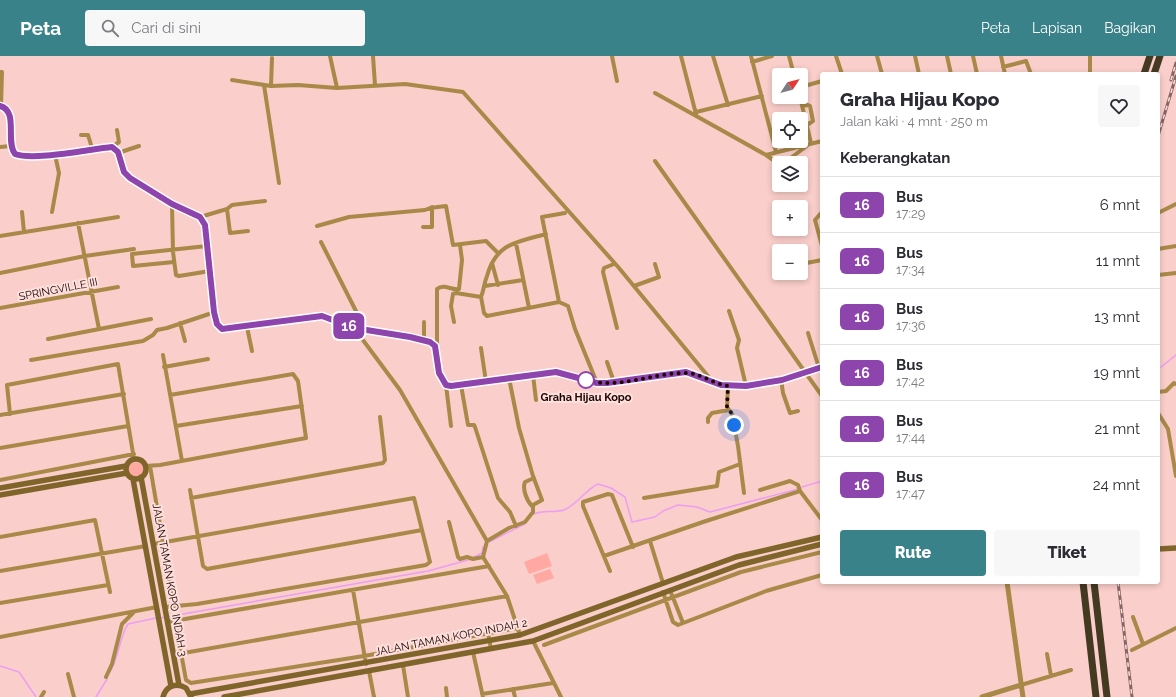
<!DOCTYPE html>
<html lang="id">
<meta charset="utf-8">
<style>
:root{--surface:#fff;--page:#f7f7f7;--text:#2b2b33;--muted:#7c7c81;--line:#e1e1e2;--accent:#3a8289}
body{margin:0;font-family:Raleway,sans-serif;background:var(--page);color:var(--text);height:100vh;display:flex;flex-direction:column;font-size:15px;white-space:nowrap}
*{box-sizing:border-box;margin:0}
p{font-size:13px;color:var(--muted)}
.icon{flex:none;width:22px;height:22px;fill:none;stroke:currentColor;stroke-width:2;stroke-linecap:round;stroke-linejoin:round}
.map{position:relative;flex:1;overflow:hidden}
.panel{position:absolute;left:820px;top:16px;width:340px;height:512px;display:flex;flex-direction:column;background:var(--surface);border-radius:4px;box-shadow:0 2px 6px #0003}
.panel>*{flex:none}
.badge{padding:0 8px;border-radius:6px;font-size:14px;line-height:26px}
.needle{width:26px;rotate:54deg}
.fabs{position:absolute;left:772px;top:12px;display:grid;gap:8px}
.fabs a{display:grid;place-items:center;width:36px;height:36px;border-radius:4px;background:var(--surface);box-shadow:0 2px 6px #0003;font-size:20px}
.you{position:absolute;width:20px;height:20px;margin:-10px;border:3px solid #fff;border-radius:50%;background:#1a73e8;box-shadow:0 0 0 6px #1a73e833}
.map>.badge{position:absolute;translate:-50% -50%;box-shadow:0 0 0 2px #fff}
h2{padding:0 20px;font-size:15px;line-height:36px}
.round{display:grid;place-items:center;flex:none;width:42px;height:42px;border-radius:4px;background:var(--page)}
.head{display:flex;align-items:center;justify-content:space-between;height:68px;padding:0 20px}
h1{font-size:19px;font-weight:800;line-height:30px}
.primary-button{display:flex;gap:8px;margin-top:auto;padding:8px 20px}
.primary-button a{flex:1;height:46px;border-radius:4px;background:var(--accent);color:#fff;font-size:16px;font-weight:800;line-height:46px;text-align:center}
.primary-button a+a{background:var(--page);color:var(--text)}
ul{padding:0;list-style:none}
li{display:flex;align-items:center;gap:12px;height:56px;padding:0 20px;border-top:1px solid var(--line)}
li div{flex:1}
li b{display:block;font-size:15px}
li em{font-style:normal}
li .badge{min-width:44px;font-weight:700;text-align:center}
header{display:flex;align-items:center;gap:24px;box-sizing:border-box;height:56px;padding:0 20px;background:var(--accent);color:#fff}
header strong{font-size:19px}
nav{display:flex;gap:22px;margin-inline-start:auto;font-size:14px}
.search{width:280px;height:36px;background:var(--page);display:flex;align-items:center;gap:10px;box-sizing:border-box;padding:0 14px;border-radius:4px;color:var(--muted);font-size:15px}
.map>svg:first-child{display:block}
.green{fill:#ffa9a2}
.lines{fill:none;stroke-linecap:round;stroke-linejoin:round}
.stream{stroke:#ec9ef3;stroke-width:1.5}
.minor{stroke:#a88948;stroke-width:4}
.tertiary{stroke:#a88948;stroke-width:5}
.secondary{stroke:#80652b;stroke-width:5.5}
.motorway{stroke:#443921;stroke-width:7}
.rail-casing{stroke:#866563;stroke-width:3}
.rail{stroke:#fddfdc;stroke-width:1.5;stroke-dasharray:4.5;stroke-linecap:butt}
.line-casing{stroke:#fff;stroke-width:9}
.line{stroke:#8e44ad;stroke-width:6}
.walk{stroke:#1b0404;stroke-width:4;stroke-dasharray:0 7.2}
.stop-dot{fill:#fff;stroke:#8e44ad;stroke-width:2}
.labels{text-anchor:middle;stroke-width:4;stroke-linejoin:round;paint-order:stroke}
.street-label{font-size:11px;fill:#1b0404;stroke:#fddfdc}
.stop-label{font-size:11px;font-weight:bold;fill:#1b0404;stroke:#fddfdc}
</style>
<header>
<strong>Peta</strong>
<div class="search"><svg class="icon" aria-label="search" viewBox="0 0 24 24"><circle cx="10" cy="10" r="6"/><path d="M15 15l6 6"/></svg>Cari di sini</div>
<nav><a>Peta</a><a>Lapisan</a><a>Bagikan</a></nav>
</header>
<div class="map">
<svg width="1176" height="641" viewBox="0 0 1176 641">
<rect width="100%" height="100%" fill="#faceca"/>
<!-- green -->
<path class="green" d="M128 414a8 8 0 1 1 16 0a8 8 0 1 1-16 0Z
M547,497L552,510L529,518L524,506Z
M550,513L554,522L537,528L533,519Z"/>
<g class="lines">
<!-- stream -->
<path class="stream" d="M1161,311L1176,299
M802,431L822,425
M534,458C542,454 555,457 564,454C578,448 585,434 598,428L611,432L625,441L632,466L655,461L663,455L678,449L697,451L710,456L798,433
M489,486L525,468
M474,501L482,497L483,491
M160,562L428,515L468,504
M0,610L19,616L36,641
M110,616C119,601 119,582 128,568L156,562
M96,641L107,623"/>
<!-- minor -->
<path class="minor" d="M330,0L337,32
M373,0L375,29
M612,0L617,25
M681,0L696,58
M713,0L728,49
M751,0L776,96
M789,0L794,19
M836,0L842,18
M877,0L882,18
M915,0L919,18
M947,0L951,18
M973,0L977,18
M1001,0L1005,18
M1090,0V18
M752,6L772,0
M1003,11L1026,5L1031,18
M0,16H2L1,50
M1061,18H1062
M232,24L271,30L298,29L337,32L405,28L463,36L619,212L712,325
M264,29L279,127
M271,30L272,2
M801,31L822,25
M655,37L766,99L822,85
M800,41L811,87
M803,50L808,49L810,50L813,65L807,69
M696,56L762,40
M81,79H88L92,92
M0,91L11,90
M112,91L119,86L117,74
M118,97L139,90
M766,99L779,108
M655,105L822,340
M784,107L808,89
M172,149L173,196L176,219L179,220L210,215
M227,153L230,177L248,175
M22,156L24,176
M52,156L59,117L55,99
M822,156L815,164L822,190
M565,157L542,161L559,246L568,250L575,273L597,327
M1158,157L1176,148
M200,161L227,153L232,149L265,145
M78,167L99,273
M317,170L349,161L425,154L430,152L446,150L453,189L486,185L498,197
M423,171H432V151
M0,180L118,161
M321,186L360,263L363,273
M516,187L529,252
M1158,193L1176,190
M174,206L133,210L132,198L207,190
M492,207L498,229
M614,208L604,212L603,216L617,272
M801,208L822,204
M0,217L85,200L134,193
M1158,219L1176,217
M485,230L523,224
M634,230L659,221L655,208
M481,241L484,257L487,260L559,246
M0,252L118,231
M729,255L739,284L737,292L746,330
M454,266L451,250L453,238L456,237L481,241C484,234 484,227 487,220C496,187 517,186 546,178
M180,267L185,285
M247,271L252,295
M354,272L400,334L487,485L483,501
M808,277L819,312
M48,283L151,263
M424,284V266
M481,292L486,326
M437,293V233C444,227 452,235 459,233L462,204L460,189
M163,299L182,405
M31,304L143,285L153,279L157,274L167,272L215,256
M607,306L614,326
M164,311L208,303
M533,319L536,344
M781,323L783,337L790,357L798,355
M446,329L451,370
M461,329L468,369H474L475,371L498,442L510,456L516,470
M728,330L727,351L732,358L738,390L744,437
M1158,336L1166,335L1174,327L1176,328
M1158,357L1168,373L1176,420
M10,358L7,329L118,308L134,403
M0,359L124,338
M708,366V362L712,357L729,354
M176,370L302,350
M0,392L128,370
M146,410L160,409L306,382L298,325L293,318L170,339
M150,410L174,551
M0,424L134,398
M190,434L203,510L207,513L422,474
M760,434L790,425L798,429L800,435
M191,442L383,407L385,404L380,361
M644,442L717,430L719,416L740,408
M532,450C527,445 522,433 525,426L534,422
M449,466L458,501L460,503L467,501L473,503L483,501L507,540L520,579
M0,481L95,464L110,536
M487,485L509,472L525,466L533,456V449L542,444L533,420L519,372L509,322
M650,485L663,527
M154,488L414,442L430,506L426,509L197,548L166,551
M604,500L703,466L800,435L822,464
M0,515L146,490
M610,515L583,450V446L608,438L612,439L633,491
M353,534L366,608
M670,534L683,567
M663,536L673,566L678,569L766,535L822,519
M0,547L108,529
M1133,561L1143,588
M175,564L186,624L191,627L364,600L518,572
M168,566L489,510
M488,577L491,593
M0,581L157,551
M533,585L561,641
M544,589L741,516L822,496
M1132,594L1176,572
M473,596L483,641
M178,598L507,540
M1047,598L1051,620
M403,609L408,641
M369,615L374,641
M68,618L74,641
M106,621L112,608L122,568L134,556
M1021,629L1071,614
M446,632L447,641
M513,633L515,641
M482,638L553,627
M41,641L44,636"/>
<!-- tertiary -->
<path class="tertiary" d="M0,50L9,57L11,90L15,98C32,105 90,93 112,91L118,96L124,116L130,122L172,149L200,161L205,169L215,256L217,268L222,273L322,261L354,272L410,281L430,286L435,290L439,317L446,329L451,330L556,316L597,327H607L687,317H693L721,329L746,330L781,323L822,311
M1007,526L1023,641
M982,641L1021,629"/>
<!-- secondary -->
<path class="secondary" d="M126 413a10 10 0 1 1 20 0a10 10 0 1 1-20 0Z
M141,421L179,629
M133,423L171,630
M0,432L126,410
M0,439L127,417
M1158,493L1176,492
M190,638L520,579L736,501L822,481
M163,641C166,630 176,626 186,632L191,641
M224,641L533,585L739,509L822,488"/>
<!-- motorway -->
<path class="motorway" d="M1144,18L1150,0
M1154,18L1160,0
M1083,526L1096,641
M1094,526L1107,641"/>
<!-- rail casing -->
<g class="rail-casing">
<path id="rail" d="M1171,24L1176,7
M1158,80L1176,20
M1118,526L1132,641"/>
</g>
<!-- rail -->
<use href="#rail" class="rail"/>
</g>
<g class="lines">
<!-- line casing -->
<g class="line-casing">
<path id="line" d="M0,50C19,55 5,85 15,98C33,105 90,93 112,91L118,96L124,116L130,122L172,148L200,161L205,169L214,256L217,268L222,273L322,260L354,272L410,281L430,286L435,290L439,317L446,329L451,330L556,316L597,327H607L686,316L721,329L746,330L782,324L822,311"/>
</g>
<!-- line -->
<use href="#line" class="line"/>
<!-- walk -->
<path class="walk" d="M586,324C619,334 654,316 687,317C699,317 714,328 728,330L727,351L732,358L734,369"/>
</g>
<!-- markers -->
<circle class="stop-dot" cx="586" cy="324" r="8"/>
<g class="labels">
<!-- street labels -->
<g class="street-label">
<text transform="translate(58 233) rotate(-11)" y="4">SPRINGVILLE III</text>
<text transform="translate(170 524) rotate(80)" y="4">JALAN TAMAN KOPO INDAH 3</text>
<text transform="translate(451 581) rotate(-11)" y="4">JALAN TAMAN KOPO INDAH 2</text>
</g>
<!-- stop labels -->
<g class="stop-label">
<text x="586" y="345">Graha Hijau Kopo</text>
</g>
</g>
</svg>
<div class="fabs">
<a><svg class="needle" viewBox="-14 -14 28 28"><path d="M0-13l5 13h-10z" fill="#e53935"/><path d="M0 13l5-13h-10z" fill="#7c7c81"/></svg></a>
<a><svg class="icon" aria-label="locate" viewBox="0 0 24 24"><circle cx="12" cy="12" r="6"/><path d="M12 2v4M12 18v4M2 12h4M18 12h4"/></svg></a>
<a><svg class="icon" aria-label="layers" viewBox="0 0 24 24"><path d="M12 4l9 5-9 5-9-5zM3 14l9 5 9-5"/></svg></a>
<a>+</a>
<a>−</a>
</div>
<div class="you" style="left:734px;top:369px"></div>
<b class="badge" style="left:349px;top:270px;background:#8e44ad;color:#fff">16</b>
<section class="panel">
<div class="head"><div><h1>Graha Hijau Kopo</h1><p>Jalan kaki · 4 mnt · 250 m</p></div><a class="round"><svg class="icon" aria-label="heart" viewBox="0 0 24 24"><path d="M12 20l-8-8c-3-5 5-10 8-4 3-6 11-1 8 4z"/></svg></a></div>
<h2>Keberangkatan</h2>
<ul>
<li><span class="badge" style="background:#8e44ad;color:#fff">16</span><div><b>Bus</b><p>17:29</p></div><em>6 mnt</em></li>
<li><span class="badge" style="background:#8e44ad;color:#fff">16</span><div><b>Bus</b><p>17:34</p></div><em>11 mnt</em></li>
<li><span class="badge" style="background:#8e44ad;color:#fff">16</span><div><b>Bus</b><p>17:36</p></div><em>13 mnt</em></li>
<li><span class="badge" style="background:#8e44ad;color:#fff">16</span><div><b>Bus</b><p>17:42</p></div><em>19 mnt</em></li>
<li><span class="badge" style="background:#8e44ad;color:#fff">16</span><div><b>Bus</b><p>17:44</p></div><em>21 mnt</em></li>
<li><span class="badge" style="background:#8e44ad;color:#fff">16</span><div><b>Bus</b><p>17:47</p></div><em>24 mnt</em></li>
</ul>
<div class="primary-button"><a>Rute</a><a>Tiket</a></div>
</section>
</div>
